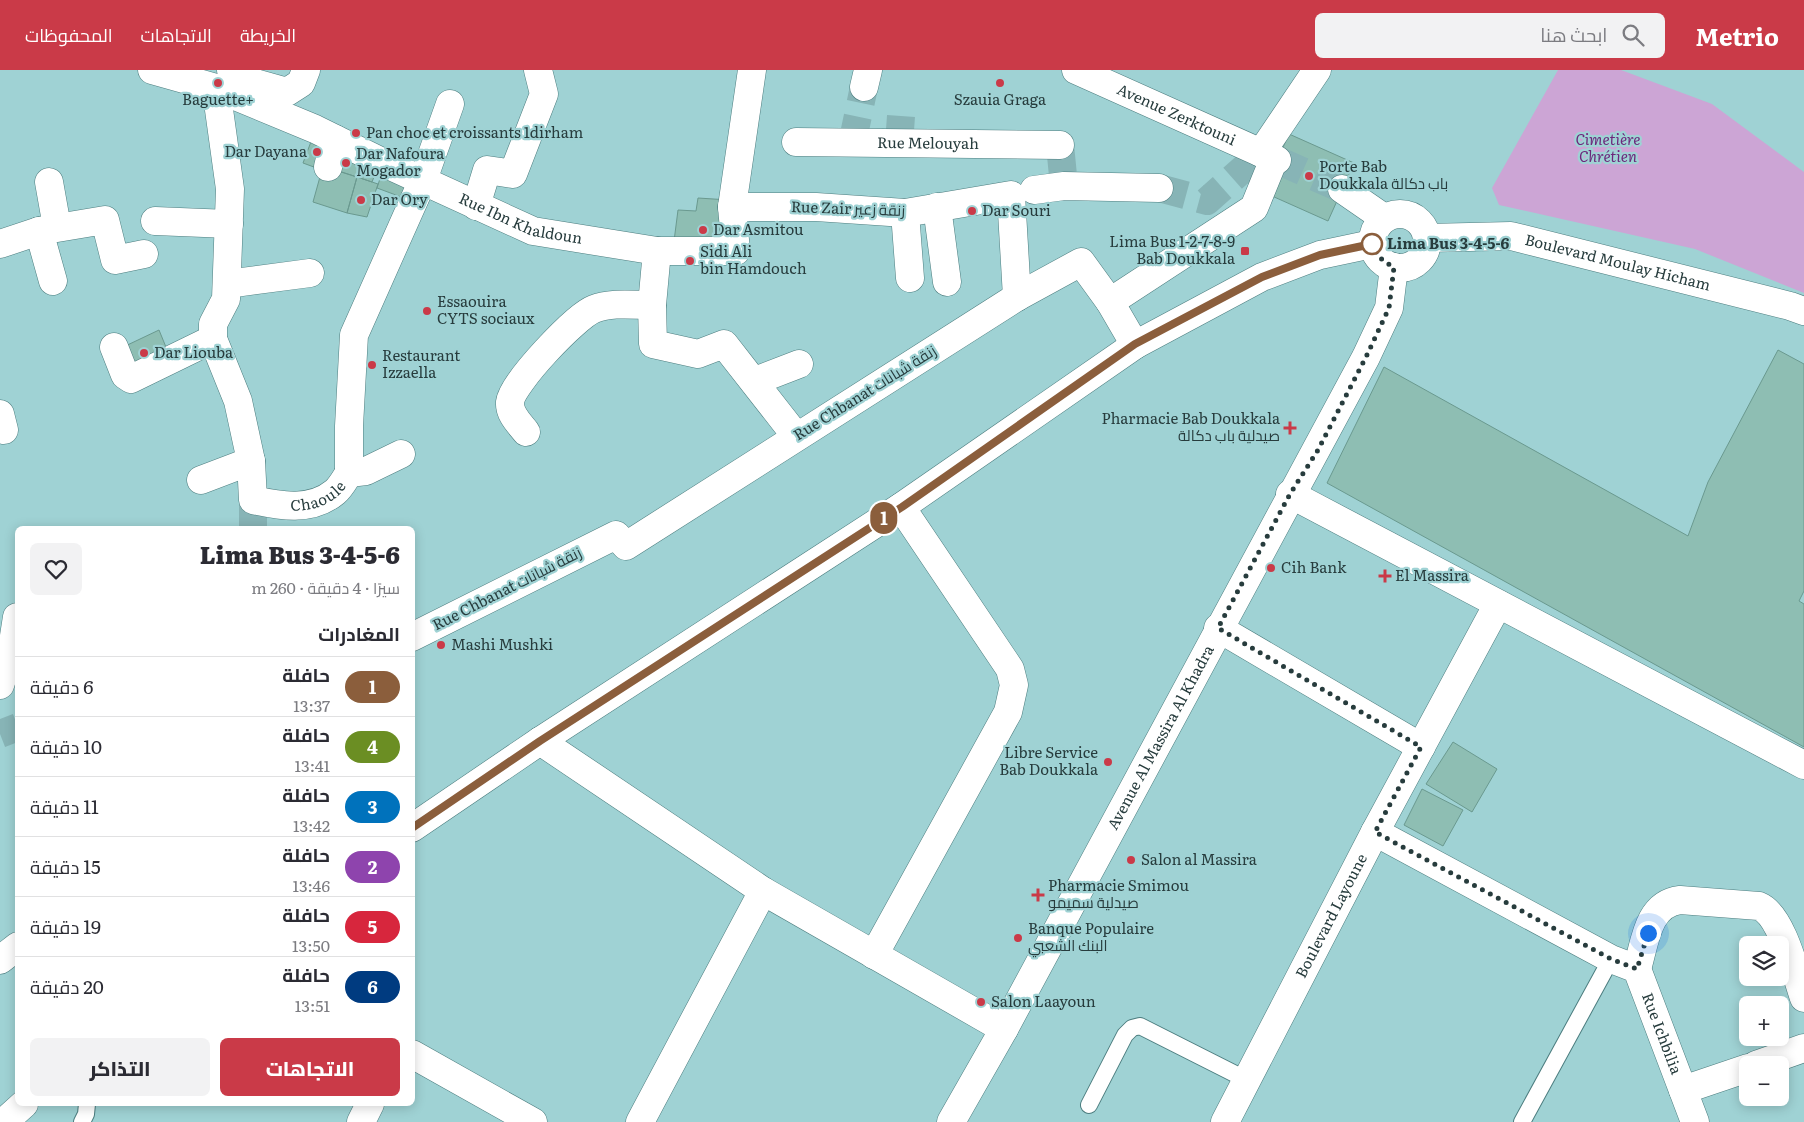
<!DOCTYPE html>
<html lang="ar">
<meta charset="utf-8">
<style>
:root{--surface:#fff;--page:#f2f2f3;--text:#2b2b33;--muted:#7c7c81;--line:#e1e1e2;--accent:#ca3a48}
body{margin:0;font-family:Literata,Cairo,serif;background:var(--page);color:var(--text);direction:rtl;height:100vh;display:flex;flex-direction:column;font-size:19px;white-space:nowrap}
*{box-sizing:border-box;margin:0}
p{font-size:16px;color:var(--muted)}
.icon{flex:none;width:28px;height:28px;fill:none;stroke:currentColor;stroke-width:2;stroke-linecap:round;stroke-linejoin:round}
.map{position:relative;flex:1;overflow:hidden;direction:ltr}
.sheet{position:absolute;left:15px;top:456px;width:400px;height:580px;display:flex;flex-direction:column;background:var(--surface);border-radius:8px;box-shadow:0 2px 12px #0003;direction:rtl}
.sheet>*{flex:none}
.badge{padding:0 10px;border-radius:16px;font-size:18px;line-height:32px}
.controls{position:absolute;left:1739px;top:866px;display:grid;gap:10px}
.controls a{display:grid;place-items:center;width:50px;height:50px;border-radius:8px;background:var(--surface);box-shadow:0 2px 12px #0003;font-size:25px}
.you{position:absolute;width:25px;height:25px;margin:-12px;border:4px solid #fff;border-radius:50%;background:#1a73e8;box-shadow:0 0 0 8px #1a73e833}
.map>.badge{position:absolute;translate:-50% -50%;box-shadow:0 0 0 2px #fff}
h2{padding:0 15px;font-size:19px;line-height:45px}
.round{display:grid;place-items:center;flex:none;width:52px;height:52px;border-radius:8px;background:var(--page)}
.headline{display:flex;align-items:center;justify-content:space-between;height:85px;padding:0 15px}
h1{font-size:24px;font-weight:800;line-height:38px}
.primary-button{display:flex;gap:10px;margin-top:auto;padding:10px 15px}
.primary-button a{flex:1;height:58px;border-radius:8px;background:var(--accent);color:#fff;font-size:20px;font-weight:800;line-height:58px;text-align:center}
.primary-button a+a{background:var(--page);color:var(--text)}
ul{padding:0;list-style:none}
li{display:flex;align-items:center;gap:15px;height:60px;padding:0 15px;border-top:1px solid var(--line)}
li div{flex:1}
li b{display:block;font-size:19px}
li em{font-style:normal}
li .badge{min-width:55px;font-weight:700;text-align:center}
header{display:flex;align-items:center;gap:30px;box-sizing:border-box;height:70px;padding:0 25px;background:var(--accent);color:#fff}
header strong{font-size:24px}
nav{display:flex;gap:28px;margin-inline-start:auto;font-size:18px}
.search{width:350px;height:45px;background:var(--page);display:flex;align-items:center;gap:12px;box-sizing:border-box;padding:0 18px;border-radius:8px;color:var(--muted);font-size:19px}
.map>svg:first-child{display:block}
.green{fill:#cca5d5}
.building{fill:#8ebeb3;stroke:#6a998f}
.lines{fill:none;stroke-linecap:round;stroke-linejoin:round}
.street-tunnel{stroke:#87b4b6;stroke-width:28;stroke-dasharray:28 14;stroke-linecap:butt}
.lane-casing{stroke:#4c7d7f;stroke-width:18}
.street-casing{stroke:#4c7d7f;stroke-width:29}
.secondary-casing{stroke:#4c7d7f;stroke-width:29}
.lane{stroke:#fff;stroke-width:16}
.street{stroke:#fff;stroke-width:28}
.secondary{stroke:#fff;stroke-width:28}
.line-casing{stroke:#fff;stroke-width:11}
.line{stroke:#8b5e3c;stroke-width:8}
.walk{stroke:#273c3d;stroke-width:5;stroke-dasharray:0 9}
.poi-dot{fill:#ca3a48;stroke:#9fd2d4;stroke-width:2}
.stop-dot{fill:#fff;stroke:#8b5e3c;stroke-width:2.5}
.labels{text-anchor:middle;stroke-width:4.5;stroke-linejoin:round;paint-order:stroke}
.poi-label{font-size:15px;fill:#273c3d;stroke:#9fd2d4;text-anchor:start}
.street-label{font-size:15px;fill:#273c3d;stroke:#9fd2d4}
.park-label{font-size:15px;font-style:italic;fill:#6c277b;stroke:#9fd2d4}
.stop-label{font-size:15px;font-weight:bold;fill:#273c3d;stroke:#9fd2d4;text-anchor:start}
</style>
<header>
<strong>Metrio</strong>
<div class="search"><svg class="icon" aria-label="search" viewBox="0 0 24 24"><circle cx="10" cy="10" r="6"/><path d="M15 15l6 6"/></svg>ابحث هنا</div>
<nav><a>الخريطة</a><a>الاتجاهات</a><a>المحفوظات</a></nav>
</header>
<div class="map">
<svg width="1804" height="1052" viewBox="0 0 1804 1052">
<rect width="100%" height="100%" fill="#9fd2d4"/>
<!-- green -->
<path class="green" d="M1558,0H1621L1712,34L1804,102V223L1695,179L1499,135L1492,118Z"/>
<!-- building -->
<path class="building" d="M315,61L333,70L322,100L303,93Z
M1289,64L1354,93L1328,151L1263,122Z
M343,76L364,87L357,107L335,100Z
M364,87L379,94L372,112L357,107Z
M323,96L357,107L347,143L313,132Z
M384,96L420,111L412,131L377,118Z
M357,107L378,114L367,147L347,143Z
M698,128L729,130L731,178L673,179L678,140L696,141Z
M159,260L170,287L131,306L119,279Z
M1778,280L1804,294V521L1799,531L1804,534V677L1327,413L1384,297L1688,466L1708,412Z
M1453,672L1497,699L1472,742L1426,714Z
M1422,719L1463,740L1443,776L1404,755Z"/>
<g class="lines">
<!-- street-tunnel -->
<path class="street-tunnel" d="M852,74L864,17
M899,74L902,32
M1060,75L1064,116
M1277,90L1342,119
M1159,118L1207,131L1261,83
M253,430V459
M0,664L18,657"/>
<!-- lane casing -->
<g class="lane-casing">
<path id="lane" d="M1089,1035L1125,965L1132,958L1140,956L1247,1010
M82,1052L86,1044L87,1034
M1522,1052L1611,889"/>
</g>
<!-- street casing -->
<g class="street-casing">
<g id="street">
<path id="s1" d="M152,0L216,18L315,59L382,92L533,161L657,181H736L732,137L752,0"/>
<path d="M231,0L255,13L287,22L301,13L306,0"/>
<path id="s2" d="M1076,0L1277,90"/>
<path d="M864,17L868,0"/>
<path id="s3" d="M216,18L230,119L226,229L213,254V269L238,331L251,391L253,430C280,436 311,442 335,422C341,417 345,409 349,403L366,401L401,384"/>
<path id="s4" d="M796,72L1060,75"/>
<path d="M1261,83L1317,0"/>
<path d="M328,97L335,69"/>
<path d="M49,112L57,157"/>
<path d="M1342,119L1384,148"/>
<path d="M1034,120L1064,116L1159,118"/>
<path d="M476,136L487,100L513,104L544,24L538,0"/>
<path d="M732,137H816L905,143L1011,125L1017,227"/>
<path d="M937,137L947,212"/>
<path d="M905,143L910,208"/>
<path d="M155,151L229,154"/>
<path d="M39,161L53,211"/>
<path d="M0,174L39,161L105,150L115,190L144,184"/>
<path d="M657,181L652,235L653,274L698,284L724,274L796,366"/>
<path d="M227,214L310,203"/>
<path d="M1110,232L1135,275"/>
<path d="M114,277L125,305L131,309L213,269"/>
<path d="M755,311L799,294"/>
<path d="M0,344L4,360"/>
<path d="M526,362C519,353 509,344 510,332C512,313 576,246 594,239C611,232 634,235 652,235"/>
<path d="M349,403V356L354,265L423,110L450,34"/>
<path d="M201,410L251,391"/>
<path d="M1290,424L1804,695"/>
<path d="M1218,558L1421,677"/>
<path d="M412,567L616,465L626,476L1017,227L1081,192L1110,232L1254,138L1274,89"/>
<path d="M0,615L12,579L17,547"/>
<path d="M540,671L763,821L1004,959"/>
<path id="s5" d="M1375,762L1611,889L1637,899L1695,1052"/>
<path d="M874,885L1008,642L1014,615L1010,599L901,437"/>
<path d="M0,890L18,876"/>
<path d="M1637,899C1645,873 1647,834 1680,830L1759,836C1782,845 1796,905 1804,928"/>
<path d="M412,984L533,1052"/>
<path d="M1756,995L1804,978"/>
<path d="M1683,1020L1748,998"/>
<path d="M361,1052L370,1034"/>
<path d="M640,1052L763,821"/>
<path id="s6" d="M1225,1052L1375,762L1498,534"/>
</g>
</g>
<!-- secondary casing -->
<g class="secondary-casing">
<g id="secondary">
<circle cx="1400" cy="171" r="27"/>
<path id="s7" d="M1427,168L1511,166L1790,236L1804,241"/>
<path d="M412,758L540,671L901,437L1135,275L1262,207L1320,185L1372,174"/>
<path d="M4,1052L24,1034"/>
<path id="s8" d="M951,1052L1004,959L1366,287L1389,238L1394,197"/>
</g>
</g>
<!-- lane -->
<use href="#lane" class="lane"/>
<!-- street -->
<use href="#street" class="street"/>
<!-- secondary -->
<use href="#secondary" class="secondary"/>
</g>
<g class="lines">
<!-- line casing -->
<g class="line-casing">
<path id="line" d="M412,758L540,671L902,437L1135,274L1262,207L1320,185L1372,174"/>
</g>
<!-- line -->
<use href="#line" class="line"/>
<!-- walk -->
<path class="walk" d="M1372,174C1377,185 1381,191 1394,197L1389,238L1366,287L1318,380L1290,424L1218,558L1421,677L1375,762L1611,889L1637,899L1648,863"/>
</g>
<!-- markers -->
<g class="poi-dot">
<circle cx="218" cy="13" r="5"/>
<circle cx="1000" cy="13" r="5"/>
<circle cx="356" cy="63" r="5"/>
<circle cx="317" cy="82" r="5"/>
<circle cx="346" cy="93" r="5"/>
<circle cx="1309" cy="106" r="5"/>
<circle cx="361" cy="130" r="5"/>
<circle cx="972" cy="141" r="5"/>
<circle cx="703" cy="160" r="5"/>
<rect x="1240" y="176" width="10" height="10" rx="2.5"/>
<circle cx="690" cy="191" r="5"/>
<circle cx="427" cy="241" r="5"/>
<circle cx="144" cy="283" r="5"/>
<circle cx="372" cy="295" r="5"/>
<path d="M1287.5 350.5h5v5h5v5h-5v5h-5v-5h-5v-5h5z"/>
<circle cx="1271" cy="498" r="5"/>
<path d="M1382.5 498.5h5v5h5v5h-5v5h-5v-5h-5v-5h5z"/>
<circle cx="441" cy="575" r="5"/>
<circle cx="1108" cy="692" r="5"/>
<circle cx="1131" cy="790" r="5"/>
<path d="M1035.5 817.5h5v5h5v5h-5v5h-5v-5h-5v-5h5z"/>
<circle cx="1018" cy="868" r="5"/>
<circle cx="981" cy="932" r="5"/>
</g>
<circle class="stop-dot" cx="1372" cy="174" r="10"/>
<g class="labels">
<!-- poi labels -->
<g class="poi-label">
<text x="218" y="35" text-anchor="middle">Baguette+</text>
<text x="1000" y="35" text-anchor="middle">Szauia Graga</text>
<text x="366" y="68">Pan choc et croissants 1dirham</text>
<text x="307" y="87" text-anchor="end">Dar Dayana</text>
<text x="356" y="89">Dar Nafoura<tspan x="356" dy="17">Mogador</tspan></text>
<text x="1319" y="102">Porte Bab<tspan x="1319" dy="17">Doukkala باب دكالة</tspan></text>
<text x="371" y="135">Dar Ory</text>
<text x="982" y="146">Dar Souri</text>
<text x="713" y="165">Dar Asmitou</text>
<text x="1235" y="177" text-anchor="end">Lima Bus 1-2-7-8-9<tspan x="1235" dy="17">Bab Doukkala</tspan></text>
<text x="700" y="187">Sidi Ali<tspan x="700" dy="17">bin Hamdouch</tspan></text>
<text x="437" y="237">Essaouira<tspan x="437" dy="17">CYTS sociaux</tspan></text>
<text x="154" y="288">Dar Liouba</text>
<text x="382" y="291">Restaurant<tspan x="382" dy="17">Izzaella</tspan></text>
<text x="1280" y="354" text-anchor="end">Pharmacie Bab Doukkala<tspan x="1280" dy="17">صيدلية باب دكالة</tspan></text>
<text x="1281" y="503">Cih Bank</text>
<text x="1395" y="511">El Massira</text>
<text x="451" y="580">Mashi Mushki</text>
<text x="1098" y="688" text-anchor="end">Libre Service<tspan x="1098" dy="17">Bab Doukkala</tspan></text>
<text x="1141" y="795">Salon al Massira</text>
<text x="1048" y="821">Pharmacie Smimou<tspan x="1048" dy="17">صيدلية سميمو</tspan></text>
<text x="1028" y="864">Banque Populaire<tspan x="1028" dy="17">البنك الشعبي</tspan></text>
<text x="991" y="937">Salon Laayoun</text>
</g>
<!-- street labels -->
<g class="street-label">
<text dy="5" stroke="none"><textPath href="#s2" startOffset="110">Avenue Zerktouni</textPath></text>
<text dy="5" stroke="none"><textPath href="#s4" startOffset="132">Rue Melouyah</textPath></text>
<text transform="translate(848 139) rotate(2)" y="5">Rue Zair زنقة زعير</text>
<text dy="5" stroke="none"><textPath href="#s1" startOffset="399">Rue Ibn Khaldoun</textPath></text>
<text dy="5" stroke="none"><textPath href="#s7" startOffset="194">Boulevard Moulay Hicham</textPath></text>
<text transform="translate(865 323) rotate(-32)" y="5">Rue Chbanat زنقة شبانات</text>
<text dy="5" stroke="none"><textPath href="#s3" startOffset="490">Chaoule</textPath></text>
<text transform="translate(507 519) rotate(-27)" y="5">Rue Chbanat زنقة شبانات</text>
<text dy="5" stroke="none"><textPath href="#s8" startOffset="438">Avenue Al Massira Al Khadra</textPath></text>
<text dy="5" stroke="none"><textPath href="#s6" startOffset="232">Boulevard Layoune</textPath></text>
<text dy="5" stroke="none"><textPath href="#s5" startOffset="365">Rue Ichbilia</textPath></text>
</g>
<!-- park labels -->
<g class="park-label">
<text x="1608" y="75">Cimetière<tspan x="1608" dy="17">Chrétien</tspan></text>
</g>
<!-- stop labels -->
<g class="stop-label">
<text x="1387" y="179">Lima Bus 3-4-5-6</text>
</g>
</g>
</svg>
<div class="controls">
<a><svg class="icon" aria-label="layers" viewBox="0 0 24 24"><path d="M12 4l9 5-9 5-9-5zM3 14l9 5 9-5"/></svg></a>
<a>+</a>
<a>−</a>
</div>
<div class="you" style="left:1648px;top:863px"></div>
<b class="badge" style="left:884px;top:448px;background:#8b5e3c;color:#fff">1</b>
<section class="sheet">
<div class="headline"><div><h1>Lima Bus 3-4-5-6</h1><p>سيرًا · 4 دقيقة · 260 m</p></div><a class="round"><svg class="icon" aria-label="heart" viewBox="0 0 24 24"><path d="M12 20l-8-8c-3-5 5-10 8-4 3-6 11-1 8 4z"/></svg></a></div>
<h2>المغادرات</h2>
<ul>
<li><span class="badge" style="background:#8b5e3c;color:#fff">1</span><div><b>حافلة</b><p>13:37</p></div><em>6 دقيقة</em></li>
<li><span class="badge" style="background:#6b8e23;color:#fff">4</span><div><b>حافلة</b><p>13:41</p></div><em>10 دقيقة</em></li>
<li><span class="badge" style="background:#0072bc;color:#fff">3</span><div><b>حافلة</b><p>13:42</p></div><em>11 دقيقة</em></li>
<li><span class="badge" style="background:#8e44ad;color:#fff">2</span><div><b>حافلة</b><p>13:46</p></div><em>15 دقيقة</em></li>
<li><span class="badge" style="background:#d7263d;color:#fff">5</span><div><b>حافلة</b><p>13:50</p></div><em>19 دقيقة</em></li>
<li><span class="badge" style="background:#003b80;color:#fff">6</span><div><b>حافلة</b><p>13:51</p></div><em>20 دقيقة</em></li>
</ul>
<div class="primary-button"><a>الاتجاهات</a><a>التذاكر</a></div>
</section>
</div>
